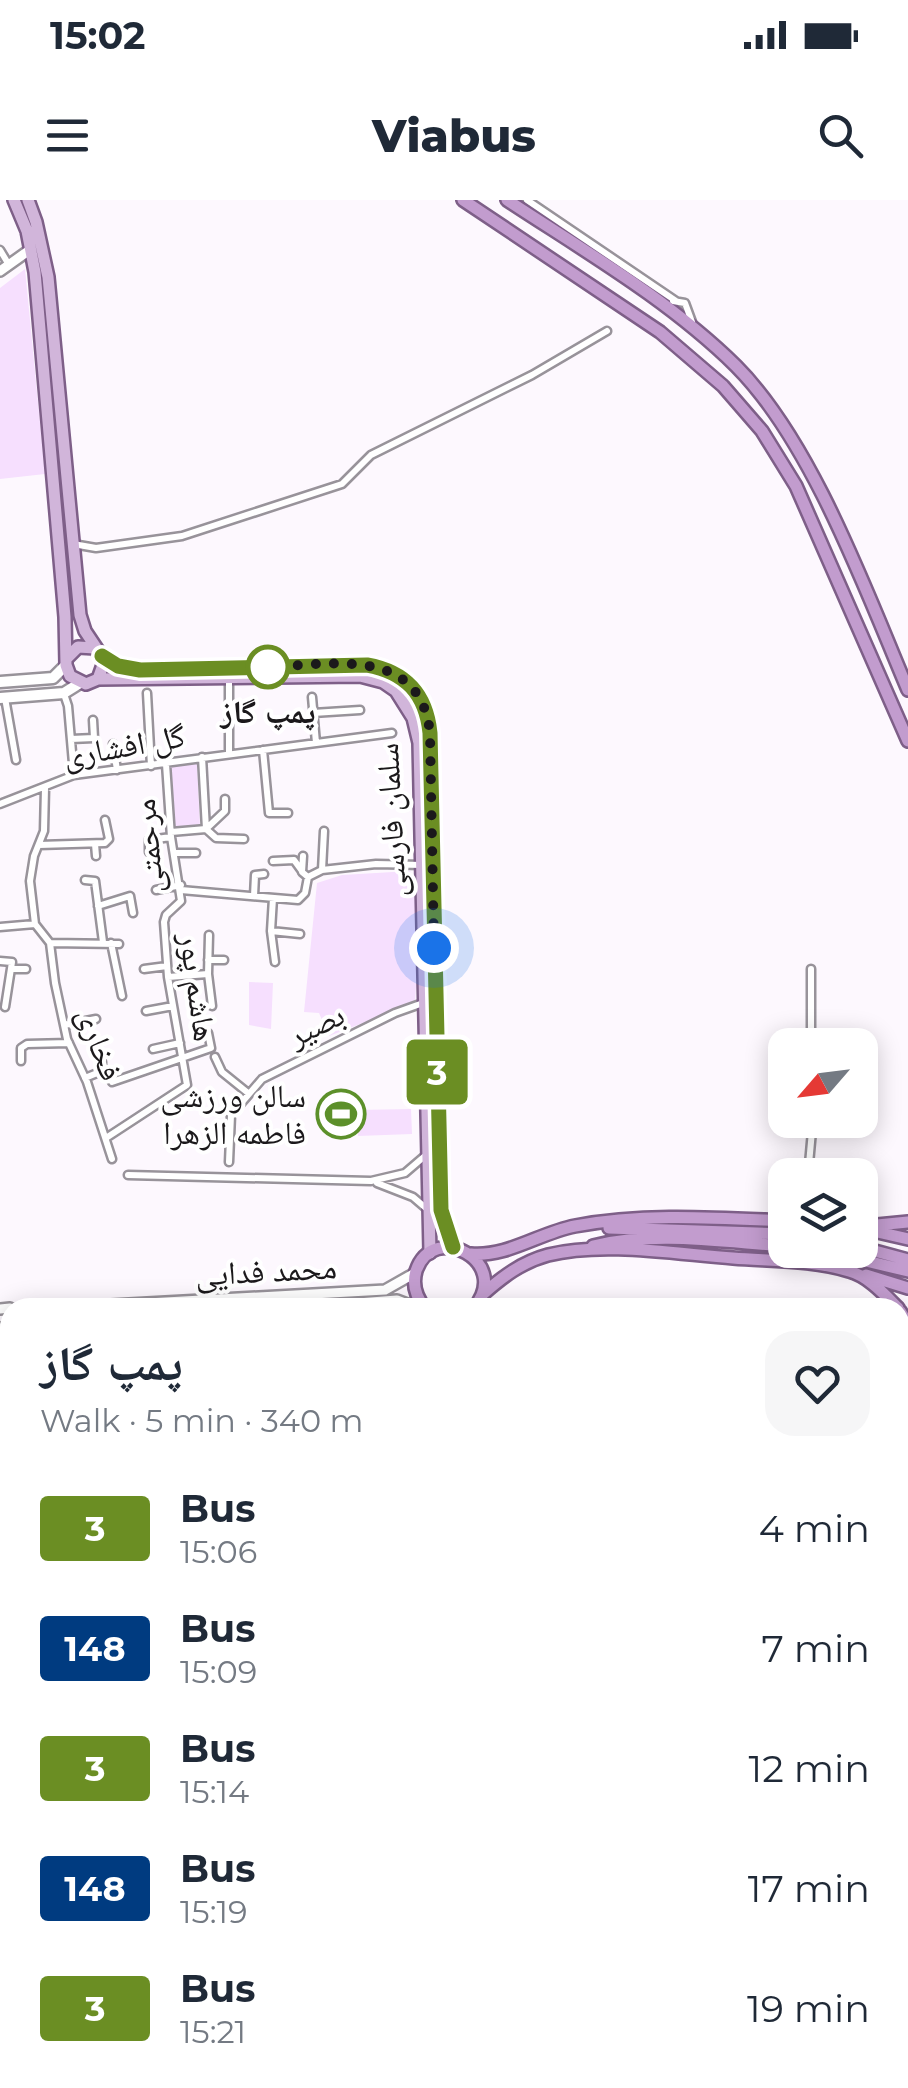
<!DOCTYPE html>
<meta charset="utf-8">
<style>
:root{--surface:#fff;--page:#f6f6f7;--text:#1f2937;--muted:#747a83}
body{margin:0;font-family:Montserrat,"Noto Naskh Arabic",sans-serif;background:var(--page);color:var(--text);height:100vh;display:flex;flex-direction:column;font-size:38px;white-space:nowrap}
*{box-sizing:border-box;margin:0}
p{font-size:32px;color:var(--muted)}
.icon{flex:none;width:55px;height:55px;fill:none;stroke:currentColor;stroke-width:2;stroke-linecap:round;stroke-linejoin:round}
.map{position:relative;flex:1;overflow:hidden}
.side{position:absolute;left:0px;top:1098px;width:910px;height:792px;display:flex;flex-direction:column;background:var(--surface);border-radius:30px 30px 0 0;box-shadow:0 5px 25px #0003}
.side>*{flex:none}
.badge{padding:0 20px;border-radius:8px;font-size:35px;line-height:65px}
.needle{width:65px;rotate:242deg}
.tools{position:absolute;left:768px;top:828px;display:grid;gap:20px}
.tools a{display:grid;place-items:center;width:110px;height:110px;border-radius:20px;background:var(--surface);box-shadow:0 5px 25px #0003;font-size:50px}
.you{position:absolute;width:50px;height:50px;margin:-25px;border:8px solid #fff;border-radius:50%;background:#1a73e8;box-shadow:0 0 0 15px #1a73e833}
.map>.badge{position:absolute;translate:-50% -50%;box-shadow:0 0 0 5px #fff}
.round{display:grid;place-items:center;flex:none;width:105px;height:105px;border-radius:30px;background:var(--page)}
.head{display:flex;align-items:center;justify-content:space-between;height:170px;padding:0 40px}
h1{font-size:48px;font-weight:800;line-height:75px}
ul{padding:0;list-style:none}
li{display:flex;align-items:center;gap:30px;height:120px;padding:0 40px}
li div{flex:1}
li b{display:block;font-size:38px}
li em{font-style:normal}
li .badge{min-width:110px;font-weight:700;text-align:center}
.status{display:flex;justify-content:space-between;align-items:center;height:70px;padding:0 50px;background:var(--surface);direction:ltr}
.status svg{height:28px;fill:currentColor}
header{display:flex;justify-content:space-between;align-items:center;height:130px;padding:0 40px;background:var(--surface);font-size:45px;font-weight:800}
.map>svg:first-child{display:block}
.green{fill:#f6dffe}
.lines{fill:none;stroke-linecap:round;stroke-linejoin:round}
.minor-casing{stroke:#98939a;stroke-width:11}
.tertiary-casing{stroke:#98939a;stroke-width:14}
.secondary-casing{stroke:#98939a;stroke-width:15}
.primary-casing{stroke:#7e5f88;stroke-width:16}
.trunk-casing{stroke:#7e5f88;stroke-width:16}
.minor{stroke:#fff;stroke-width:6}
.tertiary{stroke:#fff;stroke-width:9}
.secondary{stroke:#fff;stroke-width:10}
.primary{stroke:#d1b5da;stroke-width:11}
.trunk{stroke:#c29cce;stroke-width:11}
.rail-casing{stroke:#555255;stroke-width:6}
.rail{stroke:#fff;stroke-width:2.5;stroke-dasharray:8;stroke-linecap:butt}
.line-casing{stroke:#fff;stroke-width:22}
.line{stroke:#6b8e23;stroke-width:15}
.walk{stroke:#1b191b;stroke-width:10;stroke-dasharray:0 18}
.stop-dot{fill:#fff;stroke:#6b8e23;stroke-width:5}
.labels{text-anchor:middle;stroke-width:8;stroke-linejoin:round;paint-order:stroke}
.stop-label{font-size:32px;font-weight:bold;fill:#1b191b;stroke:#fff}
.street-label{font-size:32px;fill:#1b191b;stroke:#fff}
.poi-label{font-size:32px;fill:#1b191b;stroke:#fff;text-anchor:end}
</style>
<div class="status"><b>15:02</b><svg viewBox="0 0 49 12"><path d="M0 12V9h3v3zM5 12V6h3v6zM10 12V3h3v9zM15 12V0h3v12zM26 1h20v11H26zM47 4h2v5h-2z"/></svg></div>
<header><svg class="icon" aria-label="menu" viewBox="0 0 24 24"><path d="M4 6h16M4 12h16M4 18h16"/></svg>Viabus<svg class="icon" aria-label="search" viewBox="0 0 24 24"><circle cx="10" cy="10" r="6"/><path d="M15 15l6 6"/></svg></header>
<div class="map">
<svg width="908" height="1888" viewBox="0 0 908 1888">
<rect width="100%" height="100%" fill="#fdf8fe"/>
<!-- green -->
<path class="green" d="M25,69L45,274L0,279V88Z
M197,563L200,626L174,629L170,567Z
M410,671L414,677L419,738L415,803L329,836L319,813L304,812L317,683L342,675Z
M249,782L273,783L271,829L249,825Z
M411,909L412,934L358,936L357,910Z
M908,1522V1737L900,1743V1529Z
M349,1880H486L487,1888H350Z"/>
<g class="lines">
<!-- minor casing -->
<g class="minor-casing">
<path id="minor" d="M527,0L676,101
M0,50L9,65
M673,101L685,103L692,122
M73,344L96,348L182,336L342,284L371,255L532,175L607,131
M229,479V554
M147,493L151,566
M64,494L68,506L74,575
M312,497L316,543
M5,498L16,560
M313,513L360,510
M71,539L94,538L93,520
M113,544L117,570
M263,550L269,613H288
M202,557L206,629
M45,588L44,631L34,656L30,681L35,724L50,743
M0,604L74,575L392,533
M207,628L225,611V599
M324,631L322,670L376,664L422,665
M171,632L206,629L216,638L244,639
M95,644L96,656
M39,645L105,643L109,639L105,620
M149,652V640L171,637
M174,653H196
M303,656L302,672L308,677L322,670
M273,661L294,660L302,671
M85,680L95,681L103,742
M156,690L181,685
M181,690L298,700L305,693L308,677
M254,696L255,675L264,674
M273,698L271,731L275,762
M98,706L130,696L133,713
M0,727L35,724
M271,731L300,734
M209,735L208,774L212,806
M50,743L55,783L67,839L87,882L112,959
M50,743L119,744
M111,743L122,796
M208,760H224
M0,761L12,762L5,807
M11,769H26
M144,769L167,766
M168,777L208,774
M146,811L173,806
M64,825L96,819
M811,845V769
M153,849L180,843
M215,857L222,872L248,893
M21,861V848L27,844L69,843
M85,878L102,871V862
M112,882L211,848L208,833
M106,938L187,885L168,777L164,722L166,715L181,701L171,637L166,564
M229,962L231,915L262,879L395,813L423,803
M128,975L371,981L405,973L426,955
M808,975L813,920
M377,983L413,997L427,1009
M0,1169H10
M900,1401L904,1391L908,1392
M900,1455L908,1457
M0,1468H10
M900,1513L908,1508
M2,1514L5,1541
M0,1612L10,1609
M0,1695L10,1689
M0,1748L5,1762
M0,1774L10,1797
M900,1798L908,1792
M0,1812L10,1808
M900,1832L908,1826
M1,1852L10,1875
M12,1880L15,1888
M54,1880L57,1888
M117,1880L120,1888
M164,1880L168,1888
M243,1880L268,1888
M212,1888L227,1884
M274,1888L276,1882
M777,1888L788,1880
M827,1888L837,1880"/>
</g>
<!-- tertiary casing -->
<g class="tertiary-casing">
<path id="tertiary" d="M0,71L31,49
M56,1108L385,1090L415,1073
M292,1108L397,1100L418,1108
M0,1109L10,1108
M0,1128L10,1127
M0,1404L10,1421
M0,1514L10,1515
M900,1750L908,1744
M226,1888L231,1880"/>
</g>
<!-- secondary casing -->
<g class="secondary-casing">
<path id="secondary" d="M0,482L53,478L66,465
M0,498L64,493L80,483"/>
</g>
<!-- primary casing -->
<g class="primary-casing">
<path id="primary" d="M14,0L27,31L35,72L65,417L66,465L70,476L86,484L98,479L360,476L383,482L396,491L413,518L419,543L430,1053
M28,0L36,22L48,77L80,415L85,431L99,452
M102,457L118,467L140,470L367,465C406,472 426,493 431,533L441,1010L453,1047
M66,459L78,447L95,448L104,462L98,479
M571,1888L577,1880
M584,1888L589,1880
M672,1888L683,1880
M710,1888L722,1880"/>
</g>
<!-- trunk casing -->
<g class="trunk-casing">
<path id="trunk" d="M463,0L660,132L723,186L762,231L796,286L908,541
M507,0C586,52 669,100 736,166C812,242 866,391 908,490
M867,1026L908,1022
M609,1028L785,1034
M860,1028L908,1039
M593,1046C654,1031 723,1042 785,1046
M860,1047L908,1060
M820,1050L908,1071
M471,1054C508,1057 539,1033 575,1026C644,1013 715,1018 785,1021
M866,1075L908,1088
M482,1095C502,1077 522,1062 548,1055C603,1041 677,1054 733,1058C771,1061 813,1060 849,1071C868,1076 884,1094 898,1108
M425,1108C416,1097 412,1085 416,1071C433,1020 513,1061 474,1108
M900,1111L908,1124
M900,1216L908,1184
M900,1255L908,1230
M900,1329L908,1305
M624,1888L627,1880
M651,1888L652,1880"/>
</g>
<!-- minor -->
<use href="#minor" class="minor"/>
<!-- tertiary -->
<use href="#tertiary" class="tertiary"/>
<!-- secondary -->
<use href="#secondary" class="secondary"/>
<!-- primary -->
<use href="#primary" class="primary"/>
<!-- trunk -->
<use href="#trunk" class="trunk"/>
<!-- rail casing -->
<g class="rail-casing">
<path id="rail" d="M887,1888L897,1880"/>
</g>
<!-- rail -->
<use href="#rail" class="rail"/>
</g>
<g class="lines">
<!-- line casing -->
<g class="line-casing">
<path id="line" d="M102,456L118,466L140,470L367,465C406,472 426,494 430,533L441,1010L453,1047"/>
</g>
<!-- line -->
<use href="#line" class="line"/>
<!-- walk -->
<path class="walk" d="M268,467L256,468C323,466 420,441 430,533L434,748"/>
</g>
<!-- icons -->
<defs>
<g id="stadium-ring" transform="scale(2.5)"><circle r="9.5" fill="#fff" stroke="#5c902a" stroke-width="1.5"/><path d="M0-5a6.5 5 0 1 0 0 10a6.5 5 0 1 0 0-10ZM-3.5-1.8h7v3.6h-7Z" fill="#5c902a"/></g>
</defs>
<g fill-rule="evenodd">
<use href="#stadium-ring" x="341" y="914"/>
</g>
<!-- markers -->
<circle class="stop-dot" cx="268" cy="467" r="20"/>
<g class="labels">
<!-- stop labels -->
<g class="stop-label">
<text x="268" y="523">پمپ گاز</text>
</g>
<!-- street labels -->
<g class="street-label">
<text transform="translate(124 546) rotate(-10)" y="11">گل افشاری</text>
<text transform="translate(391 620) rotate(-93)" y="11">سلمان فارسی</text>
<text transform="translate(148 646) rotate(-95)" y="11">مرحمتی</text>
<text transform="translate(198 787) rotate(82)" y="11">هاشم پور</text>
<text transform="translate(316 825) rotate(-26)" y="11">بصیر</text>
<text transform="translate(100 844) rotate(70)" y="11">فخاری</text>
<text transform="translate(266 1071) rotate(-3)" y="11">محمد فدایی</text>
</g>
<!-- poi labels -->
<g class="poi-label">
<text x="306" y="907">سالن ورزشی<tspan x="306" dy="37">فاطمه الزهرا</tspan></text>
</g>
</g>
</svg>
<div class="tools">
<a><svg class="needle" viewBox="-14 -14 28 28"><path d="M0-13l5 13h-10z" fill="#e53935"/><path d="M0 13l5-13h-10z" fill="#747a83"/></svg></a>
<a><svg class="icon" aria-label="layers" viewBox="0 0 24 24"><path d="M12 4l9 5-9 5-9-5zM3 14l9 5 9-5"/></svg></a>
</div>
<div class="you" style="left:434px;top:748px"></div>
<b class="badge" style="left:437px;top:872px;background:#6b8e23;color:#fff">3</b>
<section class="side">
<div class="head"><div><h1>پمپ گاز</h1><p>Walk · 5 min · 340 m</p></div><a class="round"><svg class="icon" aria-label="heart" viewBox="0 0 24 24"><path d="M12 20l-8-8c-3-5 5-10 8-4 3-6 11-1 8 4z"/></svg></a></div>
<ul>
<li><span class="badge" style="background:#6b8e23;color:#fff">3</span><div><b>Bus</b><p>15:06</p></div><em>4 min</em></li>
<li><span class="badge" style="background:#003b80;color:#fff">148</span><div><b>Bus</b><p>15:09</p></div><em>7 min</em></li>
<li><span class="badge" style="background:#6b8e23;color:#fff">3</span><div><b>Bus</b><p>15:14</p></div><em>12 min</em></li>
<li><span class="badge" style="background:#003b80;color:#fff">148</span><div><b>Bus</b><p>15:19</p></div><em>17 min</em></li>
<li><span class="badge" style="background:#6b8e23;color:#fff">3</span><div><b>Bus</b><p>15:21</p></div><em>19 min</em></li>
</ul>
</section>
</div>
